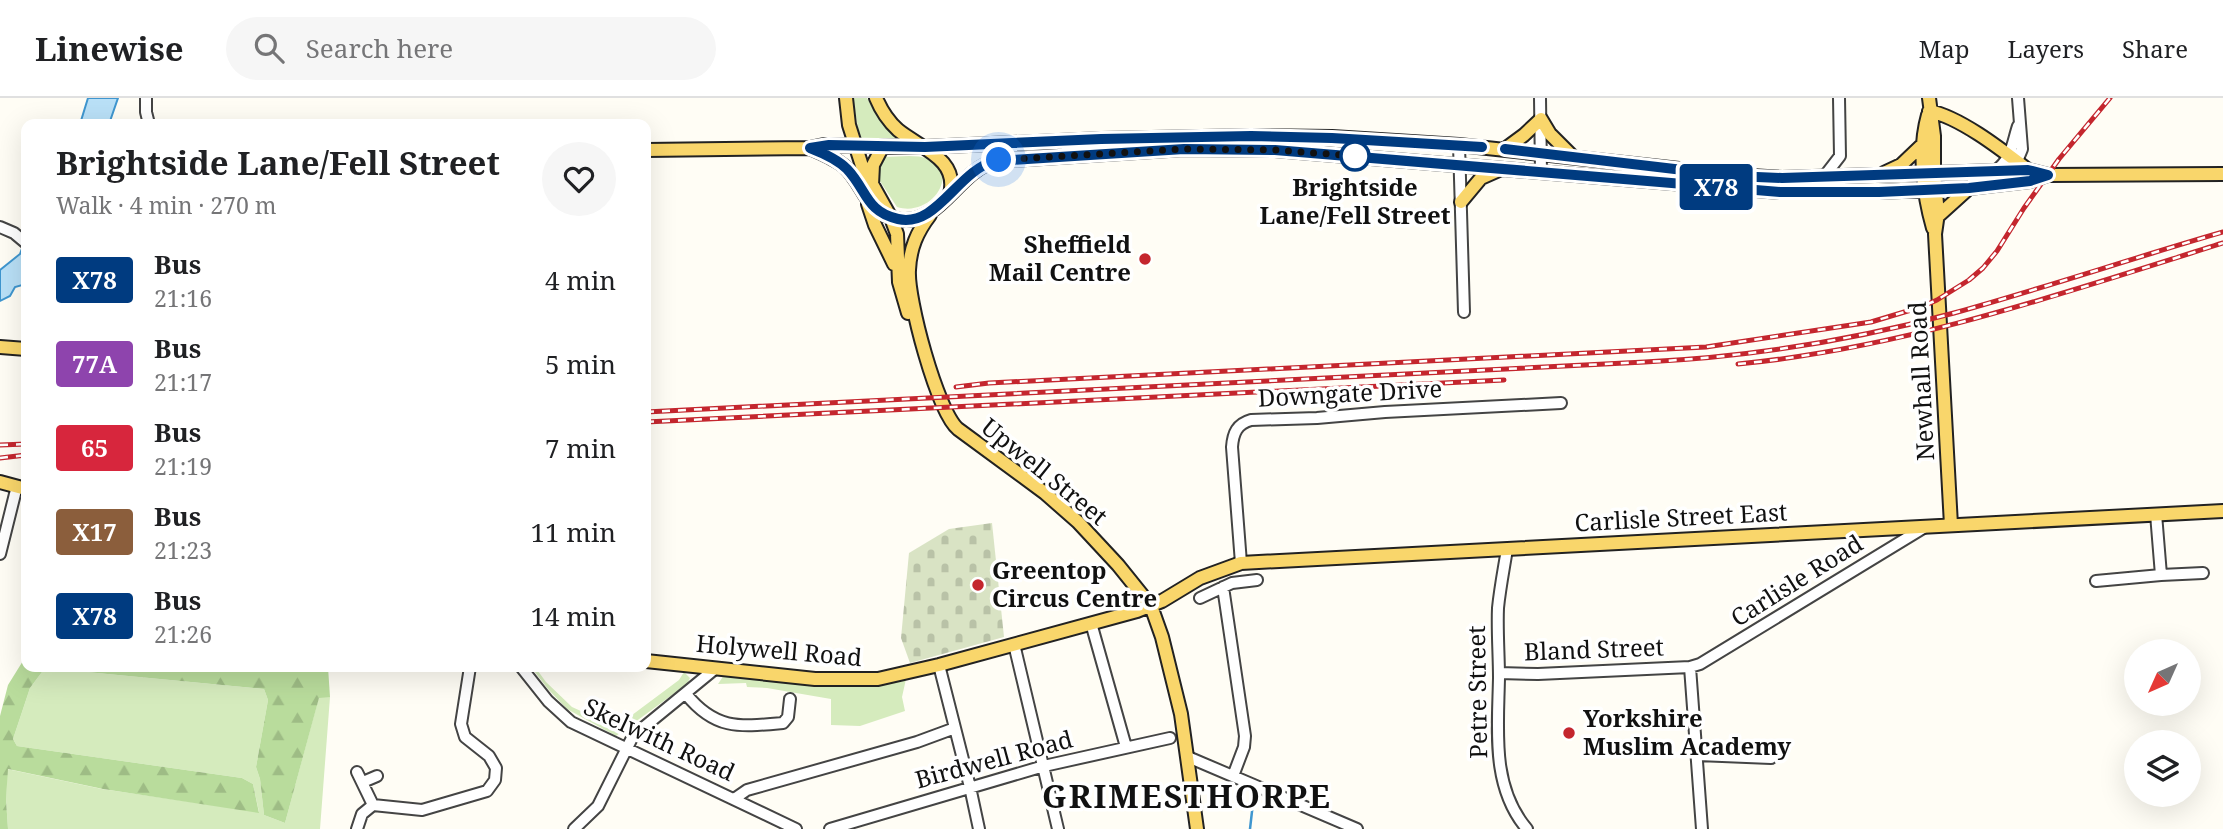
<!DOCTYPE html>
<meta charset="utf-8">
<style>
:root{--surface:#fff;--page:#f6f6f6;--text:#202124;--muted:#757577;--line:#e0e0e0}
body{margin:0;font-family:"Noto Serif",serif;background:var(--page);color:var(--text);height:100vh;display:flex;flex-direction:column;font-size:26px;white-space:nowrap}
*{box-sizing:border-box;margin:0}
p{font-size:23px;color:var(--muted)}
.icon{flex:none;width:38px;height:38px;fill:none;stroke:currentColor;stroke-width:2;stroke-linecap:round;stroke-linejoin:round}
.map{position:relative;flex:1;overflow:hidden}
.side{position:absolute;left:21px;top:21px;width:630px;height:553px;display:flex;flex-direction:column;background:var(--surface);border-radius:14px;box-shadow:0 7px 28px #0002}
.side>*{flex:none}
.badge{padding:0 14px;border-radius:5px;font-size:24px;line-height:46px}
.needle{width:46px;rotate:225deg}
.buttons{position:absolute;left:2124px;top:541px;display:grid;gap:14px}
.buttons a{display:grid;place-items:center;width:77px;height:77px;border-radius:50%;background:var(--surface);box-shadow:0 7px 28px #0002;font-size:35px}
.you{position:absolute;width:35px;height:35px;margin:-18px;border:5px solid #fff;border-radius:50%;background:#1a73e8;box-shadow:0 0 0 10px #1a73e833}
.map>.badge{position:absolute;translate:-50% -50%;box-shadow:0 0 0 4px #fff}
.round{display:grid;place-items:center;flex:none;width:74px;height:74px;border-radius:37px;background:var(--page)}
.head{display:flex;align-items:center;justify-content:space-between;height:119px;padding:0 35px}
h1{font-size:33px;font-weight:700;line-height:52px}
ul{padding:0;list-style:none}
li{display:flex;align-items:center;gap:21px;height:84px;padding:0 35px}
li div{flex:1}
li b{display:block;font-size:26px}
li em{font-style:normal}
li .badge{min-width:77px;font-weight:700;text-align:center}
header{display:flex;align-items:center;gap:42px;box-sizing:border-box;height:98px;padding:0 35px;background:var(--surface);border-bottom:2px solid var(--line)}
header strong{font-size:33px}
nav{display:flex;gap:38px;margin-inline-start:auto;font-size:24px}
.search{width:490px;height:63px;background:var(--page);display:flex;align-items:center;gap:18px;box-sizing:border-box;padding:0 24px;border-radius:38px;color:var(--muted);font-size:26px}
.map>svg:first-child{display:block}
.grass{fill:#d5ebbd}
.forest{fill:url(#forest-firs)}
.cemetery{fill:url(#cemetery-stones)}
.water{fill:#b9e0f7;stroke:#3f96cf;stroke-width:2}
.lines{fill:none;stroke-linecap:round;stroke-linejoin:round}
.stream{stroke:#3f96cf;stroke-width:2.5}
.minor-casing{stroke:#444;stroke-width:14}
.major-casing{stroke:#222;stroke-width:16}
.minor{stroke:#fff;stroke-width:10}
.major{stroke:#f9d66b;stroke-width:12}
.rail-casing{stroke:#c4262e;stroke-width:5}
.rail{stroke:#fff;stroke-width:2.5;stroke-dasharray:8;stroke-linecap:butt}
.line-casing{stroke:#fff;stroke-width:16}
.line{stroke:#003b80;stroke-width:10}
.walk{stroke:#111;stroke-width:7;stroke-dasharray:0 12.6}
.stop-dot{fill:#fff;stroke:#003b80;stroke-width:3.5}
.poi-dot{fill:#c4262e;stroke:#fff;stroke-width:2.5}
.labels{text-anchor:middle;stroke-width:7;stroke-linejoin:round;paint-order:stroke}
.stop-label{font-size:24px;font-weight:bold;fill:#111;stroke:#fff}
.poi-label{font-size:24px;font-weight:bold;fill:#111;stroke:#fff;text-anchor:start}
.street-label{font-size:24px;fill:#111;stroke:#fff}
.district-label{font-size:32px;font-weight:bold;letter-spacing:2px;fill:#111;stroke:#fff}
</style>
<header>
<strong>Linewise</strong>
<div class="search"><svg class="icon" aria-label="search" viewBox="0 0 24 24"><circle cx="10" cy="10" r="6"/><path d="M15 15l6 6"/></svg>Search here</div>
<nav><a>Map</a><a>Layers</a><a>Share</a></nav>
</header>
<div class="map">
<svg width="2223" height="731" viewBox="0 0 2223 731">
<defs>
<pattern id="forest-firs" width="22" height="20" patternUnits="userSpaceOnUse" patternTransform="scale(1.75)"><rect width="22" height="20" fill="#b9dc9c"/><path d="M5 1l3.5 6h-7zM16 11l3.5 6h-7z" fill="#9ebc85"/></pattern>
<pattern id="cemetery-stones" width="16" height="16" patternUnits="userSpaceOnUse" patternTransform="scale(1.75)"><rect width="16" height="16" fill="#d9e3c4"/><path d="M2 7V4a2 2 0 0 1 4 0v3zM10 15v-3a2 2 0 0 1 4 0v3z" fill="#b9c2a7"/></pattern>
</defs>
<rect width="100%" height="100%" fill="#fffdf5"/>
<!-- grass -->
<path class="grass" d="M853,0H867L881,24L902,43L860,42Z
M885,59C898,59 916,56 928,61C961,74 932,120 897,109L876,77L880,61Z
M531,569H535L546,584L572,609L616,629L679,582L684,574L690,580L687,586L616,638L567,611L548,591Z
M45,570L264,591L268,602L256,669L260,681L264,717L285,725L319,599H330L320,731H8L6,701L7,671L102,691L259,714L253,686L242,680L17,648L13,641L30,590Z
M724,577L855,588L906,581L902,599L905,613L860,628L831,627V601L767,590L747,589L746,585L718,586Z"/>
<!-- forest -->
<path class="forest" d="M26,558V569H328L330,599L319,600L285,725L264,717L260,681L256,669L268,602L264,591L45,570L30,590L13,641L17,648L242,680L253,686L259,715L103,691L8,671L6,701L8,731H0V618L8,587Z"/>
<!-- cemetery -->
<path class="cemetery" d="M992,425L1004,539L910,565L901,540L909,455L949,431Z"/>
<!-- water -->
<path class="water" d="M88,0H118L109,26H80Z
M26,139V186L15,189L10,198L0,203V172L20,156Z"/>
<g class="lines">
<!-- stream -->
<path class="stream" d="M1250,731L1254,696"/>
<!-- minor casing -->
<g class="minor-casing">
<path id="minor" d="M146,0V14L149,26
M1540,0L1541,74
M1459,47L1464,214
M2015,68L2022,51L2018,0
M1995,73C2012,61 2012,46 2018,28
M1823,80L1840,58L1839,0
M0,129L14,135L26,145
M1507,451C1504,470 1500,490 1498,510C1497,533 1499,557 1499,580C1498,632 1491,689 1527,731
M0,456L17,388
M1241,465L1232,349C1233,335 1237,326 1251,322L1317,320L1385,314L1561,305
M2161,477L2203,475
M2096,483L2161,477L2156,416
M1223,489L1245,638L1244,649L1233,678
M1200,500L1232,485L1257,482
M1091,525L1126,649
M1014,546L1058,731
M939,567L970,689L979,731
M521,569L548,603L571,624L796,731
M1690,569L1702,731
M1499,575L1538,576L1690,569L1700,566L1925,429
M686,596C715,632 739,629 783,625L788,619L790,601
M1698,657L1771,660
M1188,659L1357,731
M357,674L373,707
M363,684L377,678
M734,701L747,692L917,644L955,630
M357,731L362,716L373,707L422,712L487,693L495,682L496,670L489,658L465,639L461,626L470,569
M574,731L598,708L633,638L716,570
M830,731L1044,668L1170,640"/>
</g>
<!-- major casing -->
<g class="major-casing">
<path id="major" d="M846,0L849,27L862,68L891,120L897,136L899,184L908,215
M876,0C881,12 888,23 898,32C920,50 959,61 950,96
M1929,0L1934,38V76L1938,115L1935,136L1951,427
M1929,13C1960,19 2002,52 2028,72
M1928,17C1918,52 1923,95 1933,130
M810,50C822,55 834,60 844,68C865,87 864,113 896,121C939,131 957,73 995,63L1184,51L1275,52L1780,94H1879L1969,90L2030,83L2048,77
M1505,51L1524,37L1541,21L1550,36L1572,58
M646,52L810,50L824,47L925,49L1102,41L1251,38L1332,39L1459,47L1734,77L1782,80L2028,72L2048,77L2223,76
M1884,75L1901,67L1922,47
M872,87L873,67L883,48
M1461,104L1481,80L1499,72
M868,106L875,127L894,166
M930,117C917,134 910,150 909,172C907,200 937,313 958,331L1045,395L1078,424L1118,467L1151,508L1162,539L1181,616L1197,731
M1937,119L1968,91
M0,249L26,251
M0,384L26,391
M646,563L815,581H878L939,567L1137,513L1162,503L1200,480L1241,465L2223,413"/>
</g>
<!-- minor -->
<use href="#minor" class="minor"/>
<!-- major -->
<use href="#major" class="major"/>
<!-- rail casing -->
<g class="rail-casing">
<path id="rail" d="M1738,266C1905,250 2064,195 2223,145
M956,289L989,285L1706,249L1871,224L1921,209L1937,202L1969,182L1983,170L1997,153L2024,110L2059,61L2110,0
M646,314L1645,264C1749,259 1854,242 1954,215C2044,190 2133,160 2223,134
M646,324L1504,282
M0,347L26,346
M0,360L26,357"/>
</g>
<!-- rail -->
<use href="#rail" class="rail"/>
</g>
<g class="lines">
<!-- line casing -->
<g class="line-casing">
<path id="line" d="M1482,49L1332,40L1251,38L1101,41L925,49L829,47L810,50C823,55 837,61 847,71C867,92 866,114 898,121C937,130 958,72 995,63L1184,51L1275,52L1780,94H1879L1969,90L2030,83L2048,77L2028,72L1782,80L1734,78L1505,51"/>
</g>
<!-- line -->
<use href="#line" class="line"/>
<!-- walk -->
<path class="walk" d="M999,62L1184,51L1275,52L1355,58"/>
</g>
<!-- markers -->
<circle class="stop-dot" cx="1355" cy="58" r="14"/>
<g class="poi-dot">
<circle cx="1145" cy="161" r="7"/>
<circle cx="978" cy="487" r="7"/>
<circle cx="1569" cy="635" r="7"/>
</g>
<g class="labels">
<!-- stop labels -->
<g class="stop-label">
<text x="1355" y="98">Brightside<tspan x="1355" dy="28">Lane/Fell Street</tspan></text>
</g>
<!-- poi labels -->
<g class="poi-label">
<text x="1131" y="155" text-anchor="end">Sheffield<tspan x="1131" dy="28">Mail Centre</tspan></text>
<text x="992" y="481">Greentop<tspan x="992" dy="28">Circus Centre</tspan></text>
<text x="1583" y="629">Yorkshire<tspan x="1583" dy="28">Muslim Academy</tspan></text>
</g>
<!-- street labels -->
<g class="street-label">
<text transform="translate(1922 283) rotate(-93)" y="8">Newhall Road</text>
<text transform="translate(1350 296) rotate(-3)" y="8">Downgate Drive</text>
<text transform="translate(1044 374) rotate(39)" y="8">Upwell Street</text>
<text transform="translate(1681 420) rotate(-3)" y="8">Carlisle Street East</text>
<text transform="translate(1797 483) rotate(-32)" y="8">Carlisle Road</text>
<text transform="translate(1594 552) rotate(-2)" y="8">Bland Street</text>
<text transform="translate(779 553) rotate(5)" y="8">Holywell Road</text>
<text transform="translate(1478 594) rotate(-91)" y="8">Petre Street</text>
<text transform="translate(659 642) rotate(25)" y="8">Skelwith Road</text>
<text transform="translate(994 662) rotate(-15)" y="8">Birdwell Road</text>
</g>
<!-- district labels -->
<g class="district-label">
<text x="1187" y="710">GRIMESTHORPE</text>
</g>
</g>
</svg>
<div class="buttons">
<a><svg class="needle" viewBox="-14 -14 28 28"><path d="M0-13l5 13h-10z" fill="#e53935"/><path d="M0 13l5-13h-10z" fill="#757577"/></svg></a>
<a><svg class="icon" aria-label="layers" viewBox="0 0 24 24"><path d="M12 4l9 5-9 5-9-5zM3 14l9 5 9-5"/></svg></a>
</div>
<div class="you" style="left:999px;top:62px"></div>
<b class="badge" style="left:1716px;top:89px;background:#003b80;color:#fff">X78</b>
<section class="side">
<div class="head"><div><h1>Brightside Lane/Fell Street</h1><p>Walk · 4 min · 270 m</p></div><a class="round"><svg class="icon" aria-label="heart" viewBox="0 0 24 24"><path d="M12 20l-8-8c-3-5 5-10 8-4 3-6 11-1 8 4z"/></svg></a></div>
<ul>
<li><span class="badge" style="background:#003b80;color:#fff">X78</span><div><b>Bus</b><p>21:16</p></div><em>4 min</em></li>
<li><span class="badge" style="background:#8e44ad;color:#fff">77A</span><div><b>Bus</b><p>21:17</p></div><em>5 min</em></li>
<li><span class="badge" style="background:#d7263d;color:#fff">65</span><div><b>Bus</b><p>21:19</p></div><em>7 min</em></li>
<li><span class="badge" style="background:#8b5e3c;color:#fff">X17</span><div><b>Bus</b><p>21:23</p></div><em>11 min</em></li>
<li><span class="badge" style="background:#003b80;color:#fff">X78</span><div><b>Bus</b><p>21:26</p></div><em>14 min</em></li>
</ul>
</section>
</div>
